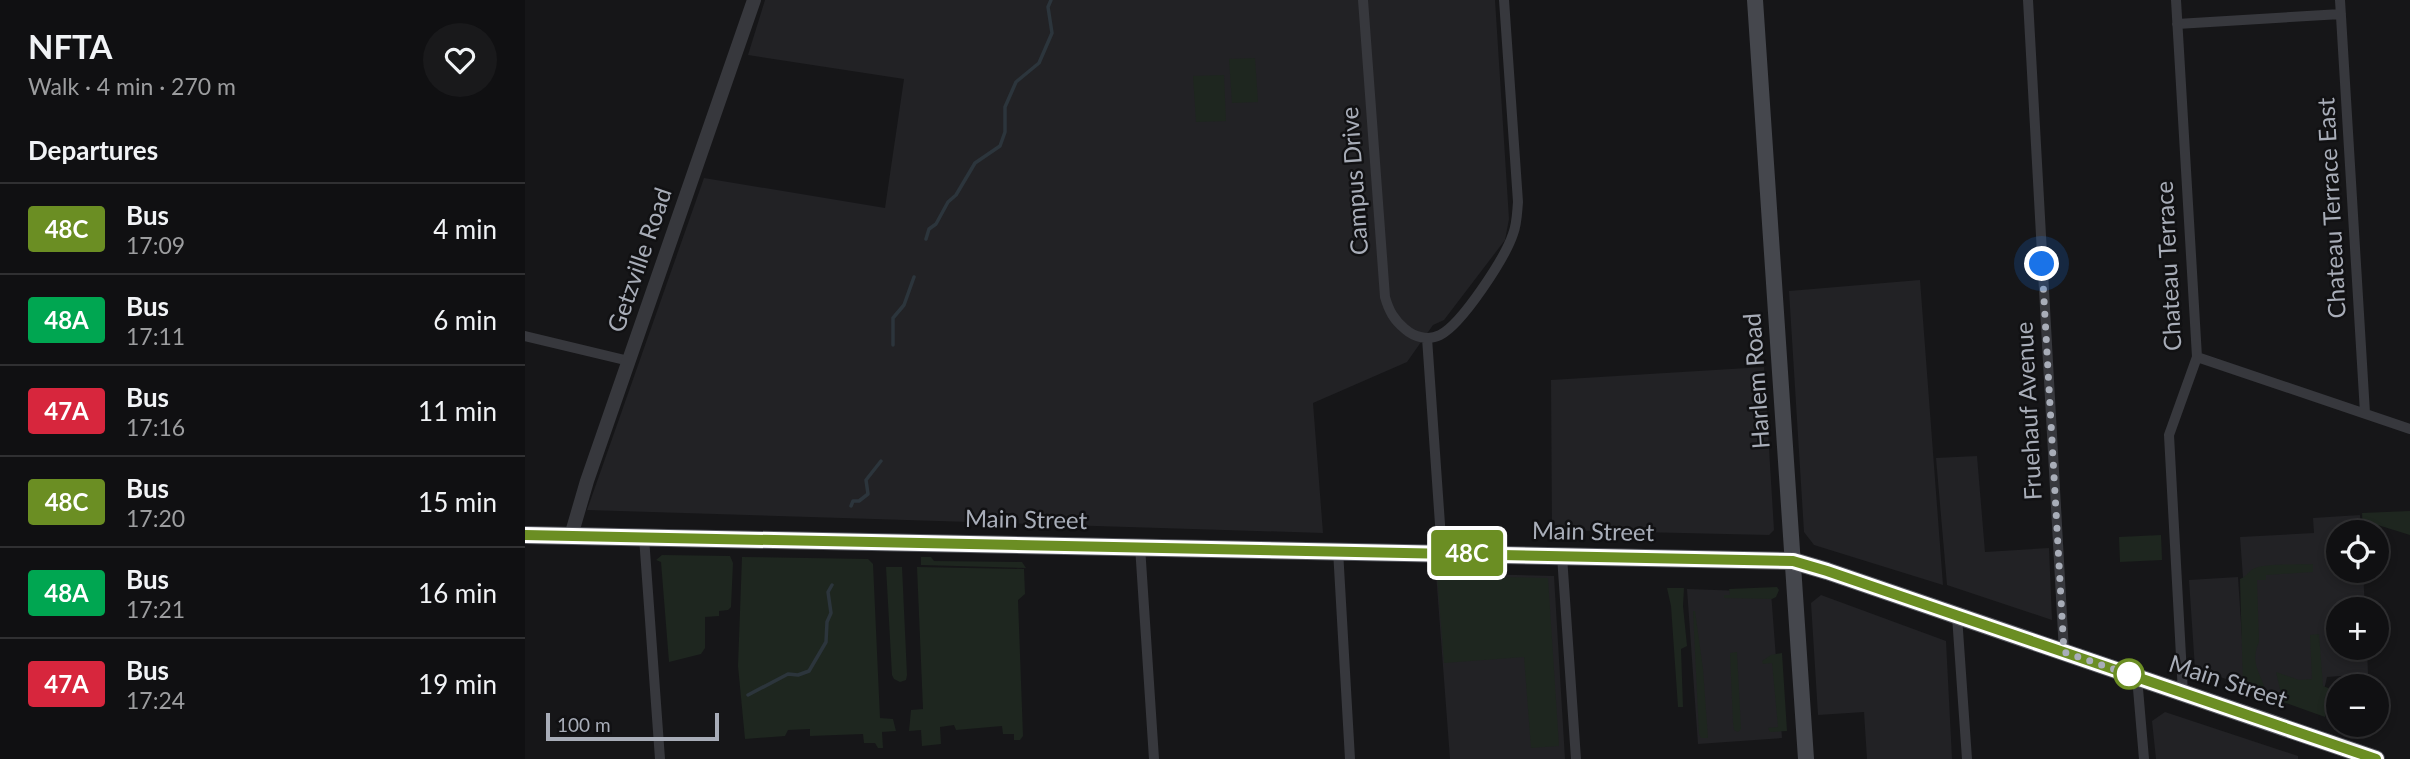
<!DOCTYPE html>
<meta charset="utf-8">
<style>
:root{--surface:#101012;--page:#19191b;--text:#f1f3f6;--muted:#9c9d9f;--line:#303032}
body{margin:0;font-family:Lato,sans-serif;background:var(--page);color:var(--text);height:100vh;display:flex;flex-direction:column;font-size:26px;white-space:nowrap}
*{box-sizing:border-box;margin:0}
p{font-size:23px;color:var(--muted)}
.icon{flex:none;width:38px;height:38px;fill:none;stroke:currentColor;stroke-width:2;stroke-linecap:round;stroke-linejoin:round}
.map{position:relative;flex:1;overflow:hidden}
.drawer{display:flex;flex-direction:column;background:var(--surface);width:525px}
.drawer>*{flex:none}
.badge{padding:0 14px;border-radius:5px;font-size:24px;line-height:46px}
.buttons{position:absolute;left:1801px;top:520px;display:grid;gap:14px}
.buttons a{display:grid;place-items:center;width:63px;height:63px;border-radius:50%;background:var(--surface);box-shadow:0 4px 10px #0003,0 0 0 2px var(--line);font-size:35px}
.scale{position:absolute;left:21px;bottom:18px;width:173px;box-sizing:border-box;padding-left:7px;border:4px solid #a8adb8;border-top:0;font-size:19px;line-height:24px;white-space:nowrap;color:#a8adb8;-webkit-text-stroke:5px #111113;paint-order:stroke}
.you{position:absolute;width:35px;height:35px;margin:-18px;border:5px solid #fff;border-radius:50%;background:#1a73e8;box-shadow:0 0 0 10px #1a73e833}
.map>.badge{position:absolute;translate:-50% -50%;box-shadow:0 0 0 4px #fff}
h2{padding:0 28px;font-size:26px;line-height:63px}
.round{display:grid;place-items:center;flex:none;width:74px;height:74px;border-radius:37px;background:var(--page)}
.head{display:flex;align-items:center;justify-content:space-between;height:119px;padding:0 28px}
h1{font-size:33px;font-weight:700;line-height:52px}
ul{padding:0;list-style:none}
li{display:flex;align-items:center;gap:21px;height:91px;padding:0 28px;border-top:2px solid var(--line)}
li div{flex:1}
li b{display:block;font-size:26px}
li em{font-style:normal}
li .badge{min-width:77px;font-weight:700;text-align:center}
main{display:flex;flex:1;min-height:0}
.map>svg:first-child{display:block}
.built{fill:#222225}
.green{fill:#1e261f}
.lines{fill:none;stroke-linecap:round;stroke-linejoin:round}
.stream{stroke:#2c353c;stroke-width:3.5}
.minor{stroke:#37383d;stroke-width:10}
.tertiary{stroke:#37383d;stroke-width:14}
.secondary{stroke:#45474d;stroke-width:16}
.primary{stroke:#53555c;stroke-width:18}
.line-casing{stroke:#fff;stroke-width:16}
.line{stroke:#6b8e23;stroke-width:10}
.walk{stroke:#a8adb8;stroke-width:7;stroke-dasharray:0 12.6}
.stop-dot{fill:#fff;stroke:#6b8e23;stroke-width:3.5}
.labels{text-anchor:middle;stroke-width:5;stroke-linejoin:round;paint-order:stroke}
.street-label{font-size:24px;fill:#a8adb8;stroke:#111113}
</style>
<main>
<section class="drawer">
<div class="head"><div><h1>NFTA</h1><p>Walk · 4 min · 270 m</p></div><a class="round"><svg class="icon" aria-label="heart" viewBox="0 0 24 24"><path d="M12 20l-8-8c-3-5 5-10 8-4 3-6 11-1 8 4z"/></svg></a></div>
<h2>Departures</h2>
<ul>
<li><span class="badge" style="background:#6b8e23;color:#fff">48C</span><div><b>Bus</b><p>17:09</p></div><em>4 min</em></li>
<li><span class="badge" style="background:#00a651;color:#fff">48A</span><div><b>Bus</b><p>17:11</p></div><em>6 min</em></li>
<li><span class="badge" style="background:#d7263d;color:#fff">47A</span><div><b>Bus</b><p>17:16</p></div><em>11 min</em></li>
<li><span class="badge" style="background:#6b8e23;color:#fff">48C</span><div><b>Bus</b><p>17:20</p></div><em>15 min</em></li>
<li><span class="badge" style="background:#00a651;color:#fff">48A</span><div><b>Bus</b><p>17:21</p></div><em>16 min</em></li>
<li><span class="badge" style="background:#d7263d;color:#fff">47A</span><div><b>Bus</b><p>17:24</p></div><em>19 min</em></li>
</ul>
</section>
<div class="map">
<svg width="1885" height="759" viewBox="0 0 1885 759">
<rect width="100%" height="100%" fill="#161618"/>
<!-- built -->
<path class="built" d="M240,0H970L984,219L980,240L919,320L908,325L882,362L788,403L798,533L62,510L179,178L360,208L379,79L223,55Z
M1395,280L1418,585L1289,545L1279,532L1264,291Z
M1239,367L1249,530L1244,535L1027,530L1026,380Z
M1452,456L1460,552L1524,548L1527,620L1422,585L1411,458Z
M1835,515L1836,532H1813V570L1838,571L1840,609H1813V648H1842L1843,674L1802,677L1794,711L1726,686L1715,537L1789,533L1788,518Z
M911,573L1029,576L1040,759H925Z
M1713,577L1720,685L1670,669L1664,580Z
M1162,589L1246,592L1257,738L1173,744Z
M1296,595L1421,641L1427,759H1342L1339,712L1293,715L1286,603Z
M1640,712L1773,756V759H1631L1627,721Z"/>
<!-- green -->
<path class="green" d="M730,58L733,102L707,103L704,59Z
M699,75L701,121L671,122L668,76Z
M1885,511V535L1843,522V532H1838L1837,513Z
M1636,535L1637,560L1595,562L1594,537Z
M137,555L205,556L208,563L206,607L203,610L194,611V616L180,617V648L176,654L144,662L136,562L131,560Z
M217,557L343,559L348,564L355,718L368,719L371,731L357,732L358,748H353L350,743H339L338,734L285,736V729L263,730L260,736L220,739L213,666Z
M396,557H406L409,561L497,562L501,568L396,565Z
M1788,564V572L1741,575V580H1732L1734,642C1724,664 1737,675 1742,695L1718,687L1715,579C1721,577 1723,572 1728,569C1739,563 1774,565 1788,564Z
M361,567H377L382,675L381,680L375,682L369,679L367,675Z
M392,567L499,569L500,594L493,600L498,736L495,740H489V734H478L477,726L431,730L429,725L415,727L416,744L397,746L396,730L384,731L386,710L398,709Z
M912,576L1023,578L1034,746L1006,748L999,657L919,663Z
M1252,587L1254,590L1251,597L1247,599L1199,598V595H1205L1204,589Z
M1142,588H1159L1158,606L1162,646L1156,649L1158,707H1153L1146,606Z
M1168,611H1170L1178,669L1183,738H1176L1174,734Z
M1794,634L1798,686L1808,690L1800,717L1758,702L1751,672L1774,680L1787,679L1785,635Z
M1212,652L1216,729L1213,732L1209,730L1208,723L1205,653Z
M1257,653L1262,731L1245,732L1243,728L1253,727L1247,663L1238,664L1237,661L1246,655Z"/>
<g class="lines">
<!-- stream -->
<path class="stream" d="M401,239L404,229L411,224L423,202L431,195L450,163L475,146L480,132V107L491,82L514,63L527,33L523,7L526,0
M368,345V318L379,305L389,277
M326,506L328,501H334L343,494L341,480L356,461
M223,695L263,674L273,675L284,671L301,642L302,622L306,613L303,592L307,585"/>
<!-- minor -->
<path class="minor" d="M838,0L860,297C864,311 869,320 880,329C889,337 903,341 915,335C937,324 980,258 988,234C992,224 992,213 993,202L979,0
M1503,0L1539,652
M1651,0L1672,357L1644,435L1658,693
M1815,0L1840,413
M1652,24L1816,14
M0,336L104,361
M902,338L917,553
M1672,357L1885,429
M119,537L135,759
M615,546L629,759
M813,550L825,759
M1037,556L1051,759
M1432,616L1442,759
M1612,677L1619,759"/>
<!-- tertiary -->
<path class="tertiary" d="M46,536L62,481L229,0"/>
<!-- secondary -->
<path class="secondary" d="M1230,0L1281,759"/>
<!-- primary -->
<path class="primary" d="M0,535L1268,561L1302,571L1851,759"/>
</g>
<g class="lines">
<!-- line casing -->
<g class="line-casing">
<path id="line" d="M0,535L1268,561L1302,571L1851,759"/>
</g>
<!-- line -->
<use href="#line" class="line"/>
<!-- walk -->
<path class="walk" d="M1517,264L1539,652L1612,677L1604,674"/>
</g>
<!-- markers -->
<circle class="stop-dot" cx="1604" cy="674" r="14"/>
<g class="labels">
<!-- street labels -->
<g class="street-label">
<text transform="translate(830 181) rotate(-94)" y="8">Campus Drive</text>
<text transform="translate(1807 208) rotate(-93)" y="8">Chateau Terrace East</text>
<text transform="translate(115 260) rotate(-71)" y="8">Getzville Road</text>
<text transform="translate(1644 266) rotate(-93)" y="8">Chateau Terrace</text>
<text transform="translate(1232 381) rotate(-94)" y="8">Harlem Road</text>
<text transform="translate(1504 411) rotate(-93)" y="8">Fruehauf Avenue</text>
<text transform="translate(501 520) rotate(1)" y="8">Main Street</text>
<text transform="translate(1068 532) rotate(1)" y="8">Main Street</text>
<text transform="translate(1703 682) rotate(18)" y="8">Main Street</text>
</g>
</g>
</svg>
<div class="buttons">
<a><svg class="icon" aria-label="locate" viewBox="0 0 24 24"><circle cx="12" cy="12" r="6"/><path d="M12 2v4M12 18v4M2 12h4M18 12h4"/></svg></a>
<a>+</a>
<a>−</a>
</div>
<div class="scale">100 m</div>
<div class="you" style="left:1517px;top:264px"></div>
<b class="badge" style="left:942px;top:553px;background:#6b8e23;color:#fff">48C</b>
</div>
</main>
